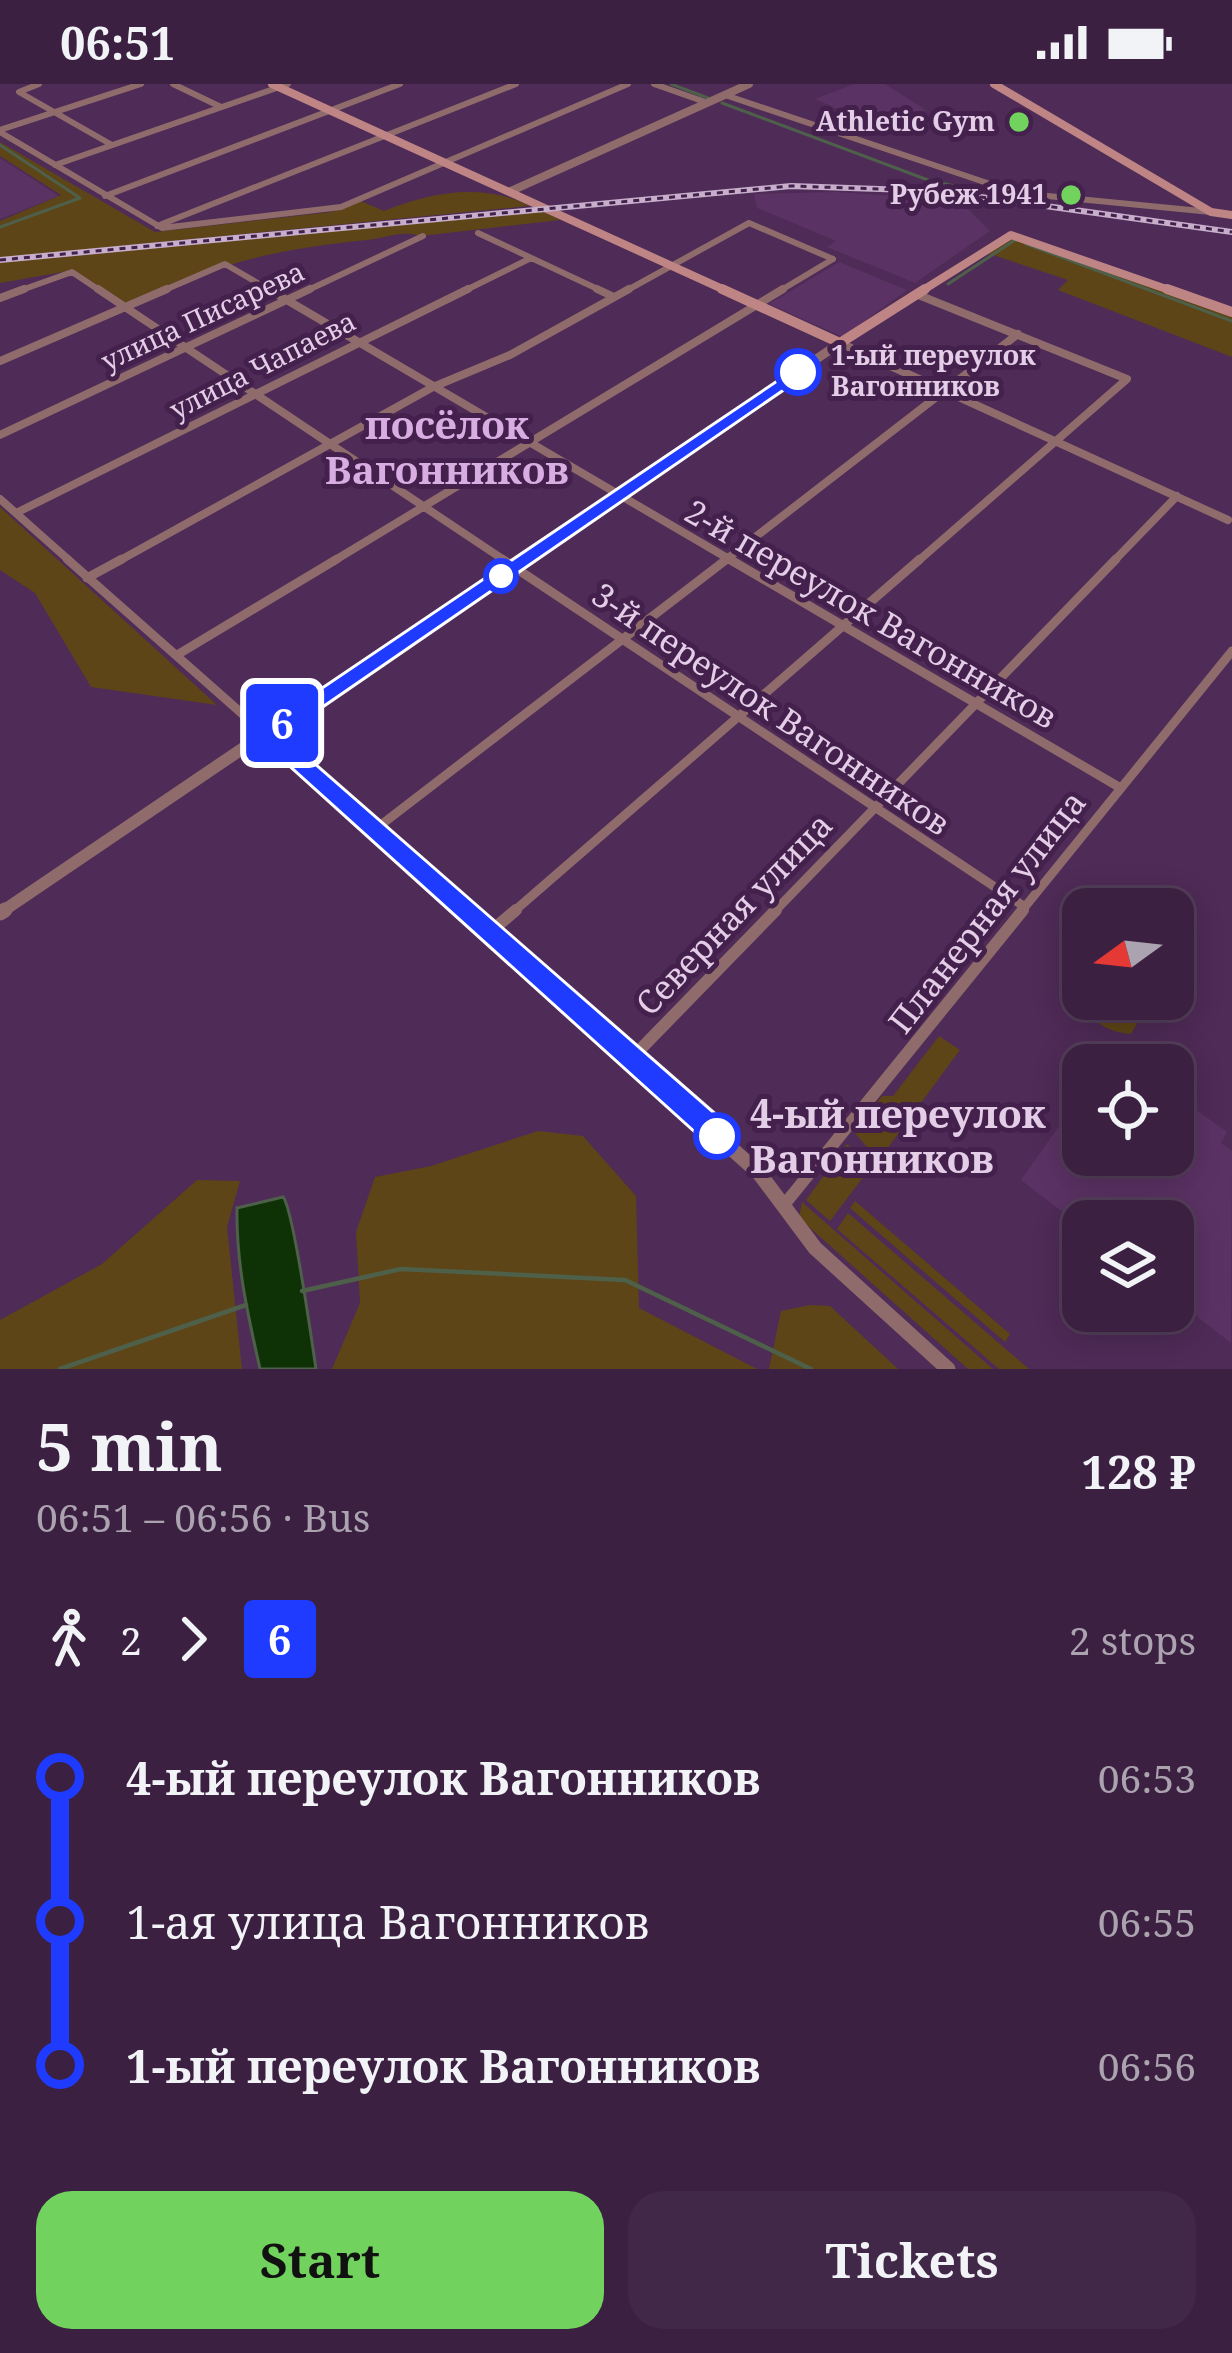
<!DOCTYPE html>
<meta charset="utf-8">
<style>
:root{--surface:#3b2041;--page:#422848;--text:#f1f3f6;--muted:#aca3b1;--line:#543e5a;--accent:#71d25e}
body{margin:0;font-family:"Noto Serif",serif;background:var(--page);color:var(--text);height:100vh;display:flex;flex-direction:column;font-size:45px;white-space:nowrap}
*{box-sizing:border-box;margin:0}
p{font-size:39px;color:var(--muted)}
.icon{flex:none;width:66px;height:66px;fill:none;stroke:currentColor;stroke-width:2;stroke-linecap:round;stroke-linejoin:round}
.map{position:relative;height:1285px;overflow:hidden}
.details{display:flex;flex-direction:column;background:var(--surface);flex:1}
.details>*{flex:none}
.badge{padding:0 24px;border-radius:9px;font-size:42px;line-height:78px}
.needle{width:78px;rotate:255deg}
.buttons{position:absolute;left:1062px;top:804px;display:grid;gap:24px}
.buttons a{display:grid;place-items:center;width:132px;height:132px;border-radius:24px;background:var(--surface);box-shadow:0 6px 30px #0003,0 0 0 3px var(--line);font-size:60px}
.map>.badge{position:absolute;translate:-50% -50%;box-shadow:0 0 0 6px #fff}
.legs{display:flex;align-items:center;gap:18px;height:132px;padding:0 36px;font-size:39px}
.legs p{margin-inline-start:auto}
.overview{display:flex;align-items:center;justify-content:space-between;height:204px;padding:0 36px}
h1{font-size:66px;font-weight:700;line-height:90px}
.cta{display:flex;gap:24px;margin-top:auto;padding:24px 36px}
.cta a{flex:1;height:138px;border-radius:36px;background:var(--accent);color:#111;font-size:48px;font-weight:700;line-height:138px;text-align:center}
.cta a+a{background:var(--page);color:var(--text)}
ul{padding:0 36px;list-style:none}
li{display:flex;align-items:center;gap:42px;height:144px;font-size:45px}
li i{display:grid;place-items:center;width:18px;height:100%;margin:0 15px;background:currentColor}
li i::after{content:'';width:30px;height:30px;margin:-15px;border:9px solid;border-radius:50%;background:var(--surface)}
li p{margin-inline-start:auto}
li:first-child i{background:linear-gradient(#0000 50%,currentColor 0)}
li:last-child i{background:linear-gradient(currentColor 50%,#0000 0)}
.status{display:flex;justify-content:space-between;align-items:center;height:84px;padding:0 60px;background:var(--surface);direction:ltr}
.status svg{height:33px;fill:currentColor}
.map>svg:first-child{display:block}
.built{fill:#5b3264}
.green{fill:#5d4517}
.water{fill:#0e3206;stroke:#4e604a;stroke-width:3}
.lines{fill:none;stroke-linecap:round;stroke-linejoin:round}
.stream-far1{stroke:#4e604a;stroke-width:3}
.stream{stroke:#4e604a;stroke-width:4.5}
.minor-far3{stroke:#8f6c6b;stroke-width:6}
.minor-far2{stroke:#8f6c6b;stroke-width:8}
.minor-far1{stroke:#8f6c6b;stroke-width:9}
.minor{stroke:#8f6c6b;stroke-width:12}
.tertiary-far3{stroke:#8f6c6b;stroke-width:8}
.tertiary-far2{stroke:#8f6c6b;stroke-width:9}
.tertiary-far1{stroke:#8f6c6b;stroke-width:12}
.tertiary{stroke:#8f6c6b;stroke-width:15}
.secondary-far1{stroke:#be8584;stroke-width:8}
.secondary{stroke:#be8584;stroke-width:10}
.rail-casing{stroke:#c7afcc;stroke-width:6}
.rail{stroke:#44204c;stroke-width:3;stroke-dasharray:6;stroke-linecap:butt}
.line-1{fill:#1f3bff;stroke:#fff;stroke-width:3}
.poi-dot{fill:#71d25e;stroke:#44204c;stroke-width:4.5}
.stop-1-dot{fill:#fff;stroke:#1f3bff;stroke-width:6}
.labels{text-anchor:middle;stroke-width:10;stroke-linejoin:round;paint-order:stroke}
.far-poi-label{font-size:27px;font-weight:bold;fill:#e3cde7;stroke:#44204c;text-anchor:end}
.far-street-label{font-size:27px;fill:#e3cde7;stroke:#44204c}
.far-stop-label{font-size:27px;font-weight:bold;fill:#e3cde7;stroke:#44204c;text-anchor:start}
.street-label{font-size:33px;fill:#e3cde7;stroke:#44204c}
.far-district-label{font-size:39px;font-weight:bold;fill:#d8ade1;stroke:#44204c}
.near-stop-label{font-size:39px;font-weight:bold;fill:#e3cde7;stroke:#44204c;text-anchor:start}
</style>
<div class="status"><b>06:51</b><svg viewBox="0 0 49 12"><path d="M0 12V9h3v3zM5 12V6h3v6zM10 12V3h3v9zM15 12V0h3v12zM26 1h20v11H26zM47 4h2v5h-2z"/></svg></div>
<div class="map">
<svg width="1232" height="1285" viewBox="0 0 1232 1285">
<rect width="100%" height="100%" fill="#4f2b57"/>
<!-- built -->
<path class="built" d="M854,0H885L926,26L889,35L857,25L849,30L815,15Z
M0,74L59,112L0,135Z
M835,108L959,116L990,147L915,199L827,163L836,157L757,124L754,110Z
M839,178L907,206L843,253L769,220Z
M1083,1008V1071H1173V1009L1227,1048L1221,1059L1232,1067L1231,1259L1173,1214V1137H1083V1144L1021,1096Z"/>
<!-- green -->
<path class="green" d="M0,58L155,148L331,128L361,117L384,127C430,108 484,98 529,122L0,174V137L61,111L0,72Z
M539,125L560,136L421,152C399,146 389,154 367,156C266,166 217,181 124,221L74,186L0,199V178Z
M1011,153L1232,231V273L1058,206L1068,196L984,168Z
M0,423L217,621L91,603L35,509L0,486Z
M1092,915H1137L1147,922L1131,950C1114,949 1093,941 1086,924Z
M939,952L960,966L884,1069L874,1071L853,1047L882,1012H893Z
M538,1047L583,1052L636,1112L639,1224L757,1285H332L360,1219L356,1148L375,1093L431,1082Z
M847,1060L871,1083L830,1137L806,1116Z
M197,1096L240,1097L227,1143L242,1285H0V1236L102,1180Z
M855,1117L1010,1250L1005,1258L850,1124Z
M802,1118L993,1285H968L799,1134Z
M848,1129L1029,1285H999L837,1145Z
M810,1221L830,1222L898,1285H769L781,1227Z"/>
<!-- water -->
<path class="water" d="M283,1113C293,1124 312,1258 316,1285H260C248,1231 236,1180 237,1124Z"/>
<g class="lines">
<!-- stream-far1 -->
<path class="stream-far1" d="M671,0L708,14
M722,19L928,96L972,106
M0,61L80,114L0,143
M1026,160L1232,237
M948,200L1015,156"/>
<!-- stream -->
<path class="stream" d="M302,1207L401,1185L625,1196L811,1285
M60,1285L246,1221"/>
<!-- minor-far3 -->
<path class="minor-far3" d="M39,0L19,8L112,61
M173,0L221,23
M654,0L708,19
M725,11L1017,109L1211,128
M0,46L141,0
M0,48L162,144L341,123L628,0
M55,81L288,0
M105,112L400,0
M157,142L516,0
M478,149L604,208
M16,208L72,188L102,208
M160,208L225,180L273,208
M304,208L423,152
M462,208L531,174
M624,208L749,139L833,175
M778,208L833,175"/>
<!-- minor-far2 -->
<path class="minor-far2" d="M98,205L507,478
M268,205L734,478
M597,205L614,213
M916,210L1127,295L917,478
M0,214L24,205
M840,259L1228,436
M0,277L167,205
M0,351L310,205
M0,415L71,478
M16,429L468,205
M117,478L433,303L510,271L629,205
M332,478L783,205
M723,478L1018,250
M1113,478L1177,412"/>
<!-- minor-far1 -->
<path class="minor-far1" d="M67,475L265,650
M502,475L1025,823
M729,475L1119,703
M87,494L122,475
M177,571L337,475
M373,747L727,475
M512,829L920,475
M773,829L1116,475
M1020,829L1232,567"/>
<!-- minor -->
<path class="minor" d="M490,848L516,826
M630,976L776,826
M784,1121L1023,826"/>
<!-- tertiary-far3 -->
<path class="tertiary-far3" d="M511,107L749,0"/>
<!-- tertiary-far2 -->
<path class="tertiary-far2" d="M518,478L840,259"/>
<!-- tertiary-far1 -->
<path class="tertiary-far1" d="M266,651L466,829
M0,829L522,475"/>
<!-- tertiary -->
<path class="tertiary" d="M463,826L759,1089L815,1164L948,1285
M0,829L5,826"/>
<!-- secondary-far1 -->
<path class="secondary-far1" d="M272,0L729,208
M994,0L1211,128L1232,131
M920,208L1011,151L1175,208"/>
<!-- secondary -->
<path class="secondary" d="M722,205L840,259L925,205
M1167,205L1232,228"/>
<!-- rail casing -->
<g class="rail-casing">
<path id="rail" d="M0,176L791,102L938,107L1232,148"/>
</g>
<!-- rail -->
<use href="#rail" class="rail"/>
</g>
<!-- line-1 -->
<path class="line-1" d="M798,283L804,292L282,651L728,1041L732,1052L728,1063L717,1068L254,650Z"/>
<!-- markers -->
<g class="poi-dot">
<circle cx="1019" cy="38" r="12"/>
<circle cx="1071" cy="111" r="12"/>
</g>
<g class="stop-1-dot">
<circle cx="798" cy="288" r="21"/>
<circle cx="501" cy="492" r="15"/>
<circle cx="717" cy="1052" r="21"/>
</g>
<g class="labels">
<!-- far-poi labels -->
<g class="far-poi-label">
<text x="995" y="47">Athletic Gym</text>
<text x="1047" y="120">Рубеж 1941</text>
</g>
<!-- far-street labels -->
<g class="far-street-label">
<text transform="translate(203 233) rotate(-25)" y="9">улица Писарева</text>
<text transform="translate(263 282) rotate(-27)" y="9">улица Чапаева</text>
</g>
<!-- far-stop labels -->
<g class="far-stop-label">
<text x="831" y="281">1-ый переулок<tspan x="831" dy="31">Вагонников</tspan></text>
</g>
<!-- street labels -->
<g class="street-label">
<text transform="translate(871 530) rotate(30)" y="12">2-й переулок Вагонников</text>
<text transform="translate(771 625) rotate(34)" y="12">3-й переулок Вагонников</text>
<text transform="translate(987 828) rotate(-52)" y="12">Планерная улица</text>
<text transform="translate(734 830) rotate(-46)" y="12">Северная улица</text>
</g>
<!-- far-district labels -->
<g class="far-district-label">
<text x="447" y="355">посёлок<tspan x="447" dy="45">Вагонников</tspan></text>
</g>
<!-- near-stop labels -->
<g class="near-stop-label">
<text x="750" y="1044">4-ый переулок<tspan x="750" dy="45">Вагонников</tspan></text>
</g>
</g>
</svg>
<div class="buttons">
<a><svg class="needle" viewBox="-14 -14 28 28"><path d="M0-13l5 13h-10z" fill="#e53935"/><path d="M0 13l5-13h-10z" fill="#aca3b1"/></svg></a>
<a><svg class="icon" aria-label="locate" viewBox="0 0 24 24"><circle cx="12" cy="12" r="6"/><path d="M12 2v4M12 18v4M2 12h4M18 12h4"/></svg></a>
<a><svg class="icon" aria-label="layers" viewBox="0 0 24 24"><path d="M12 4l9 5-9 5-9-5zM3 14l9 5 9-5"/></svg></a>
</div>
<b class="badge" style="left:282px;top:639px;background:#1f3bff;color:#fff">6</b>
</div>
<section class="details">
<div class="overview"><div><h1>5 min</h1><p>06:51 – 06:56 · Bus</p></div><b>128 ₽</b></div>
<div class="legs"><svg class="icon" aria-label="walk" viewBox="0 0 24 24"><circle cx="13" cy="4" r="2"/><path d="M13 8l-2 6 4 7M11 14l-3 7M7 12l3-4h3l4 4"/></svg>2<svg class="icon" aria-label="forward" viewBox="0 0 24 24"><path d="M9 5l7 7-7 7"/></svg><b class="badge" style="background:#1f3bff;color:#fff">6</b><p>2 stops</p></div>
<ul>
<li><i style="color:#1f3bff"></i><b>4-ый переулок Вагонников</b><p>06:53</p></li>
<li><i style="color:#1f3bff"></i><span>1-ая улица Вагонников</span><p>06:55</p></li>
<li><i style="color:#1f3bff"></i><b>1-ый переулок Вагонников</b><p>06:56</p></li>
</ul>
<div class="cta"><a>Start</a><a>Tickets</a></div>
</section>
